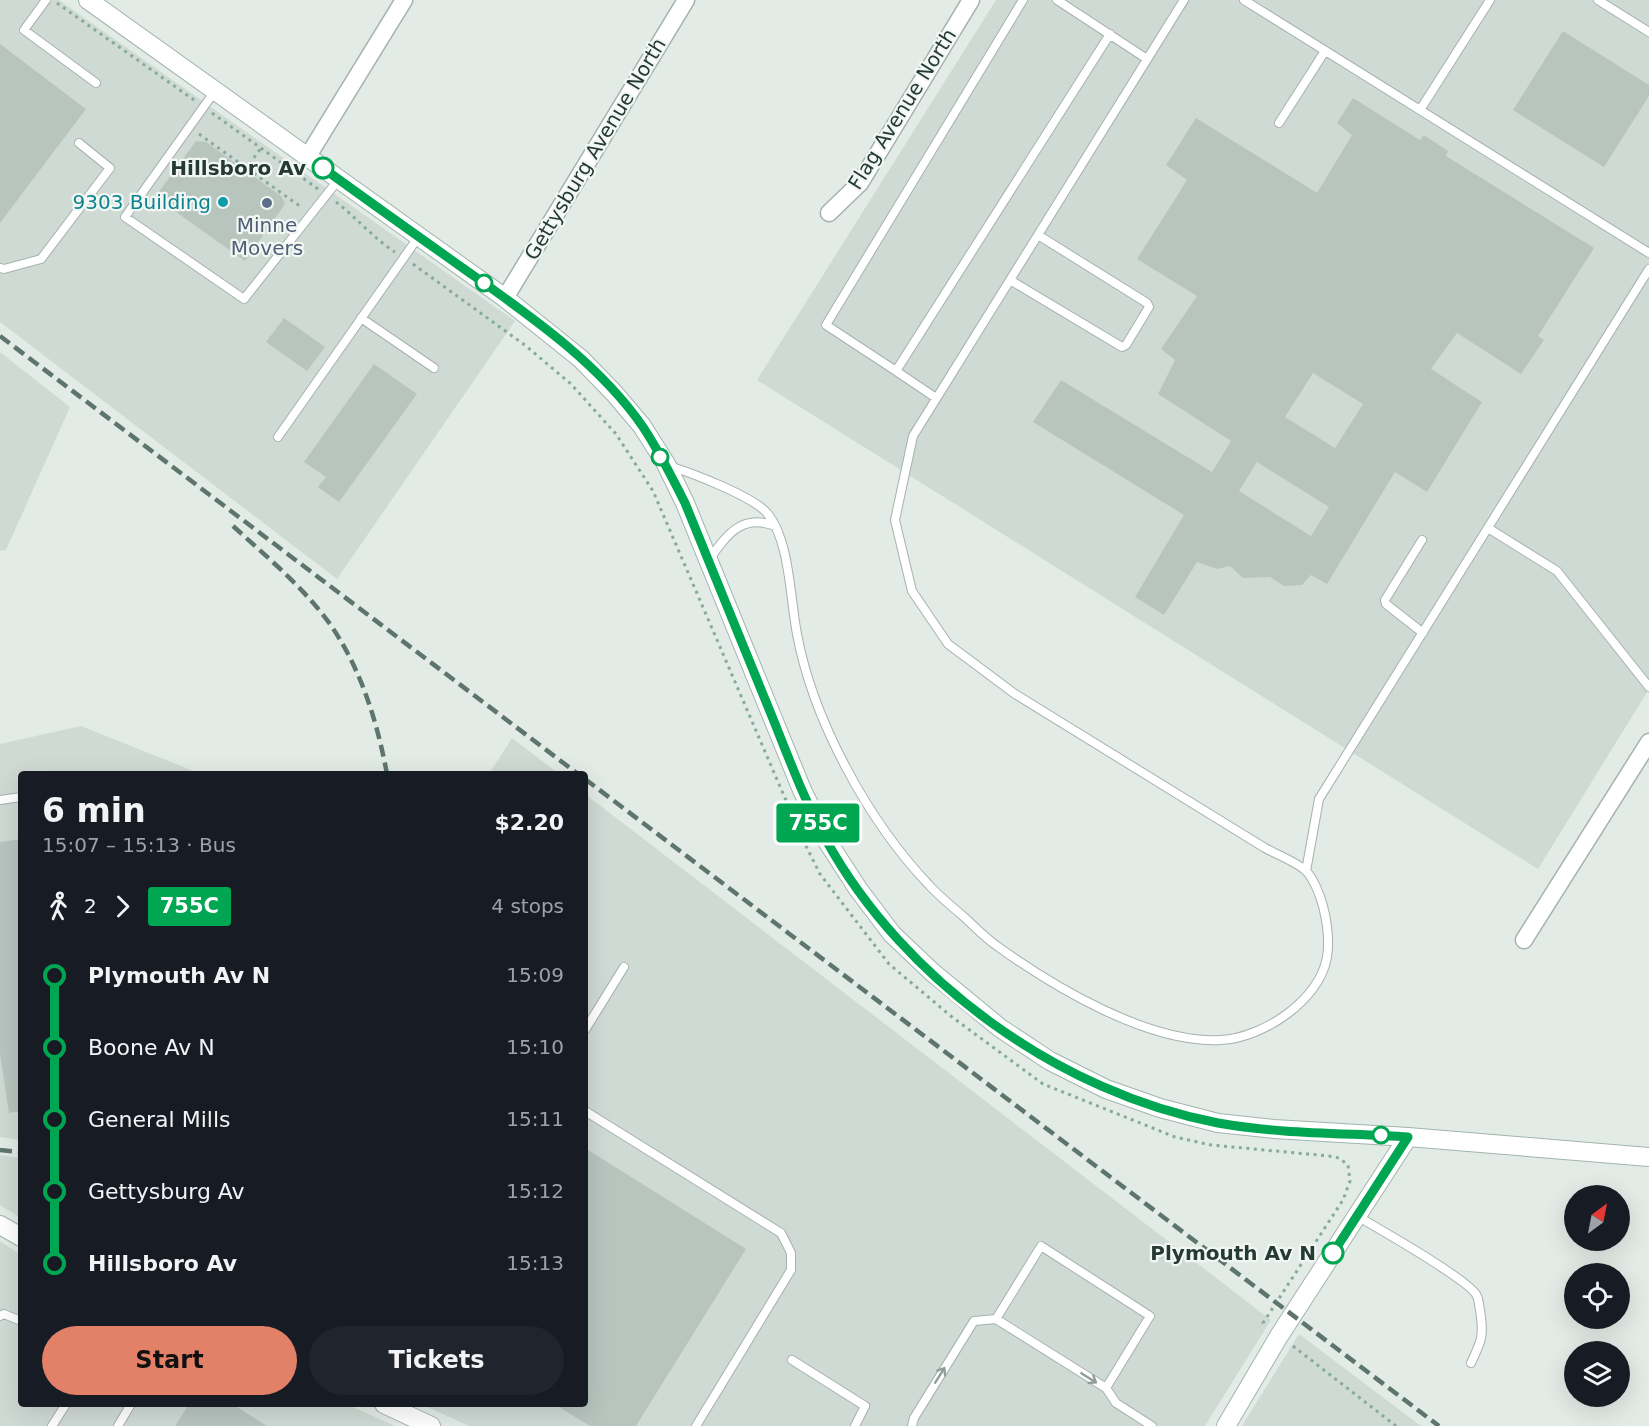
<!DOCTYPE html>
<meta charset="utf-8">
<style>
:root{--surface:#171b24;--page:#20242c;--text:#f1f3f6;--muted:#9ea1a6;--accent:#e38168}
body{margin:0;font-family:"DejaVu Sans",sans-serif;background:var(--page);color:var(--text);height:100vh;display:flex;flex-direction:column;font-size:22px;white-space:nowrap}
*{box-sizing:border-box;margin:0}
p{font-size:20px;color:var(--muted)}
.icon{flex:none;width:33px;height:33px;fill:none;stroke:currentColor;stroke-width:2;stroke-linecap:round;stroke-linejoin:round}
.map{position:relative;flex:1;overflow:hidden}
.sheet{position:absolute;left:18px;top:771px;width:570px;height:636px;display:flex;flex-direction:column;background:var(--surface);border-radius:6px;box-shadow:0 6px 24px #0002}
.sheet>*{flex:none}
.badge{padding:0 12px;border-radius:4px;font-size:21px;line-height:39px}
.needle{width:39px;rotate:32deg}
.controls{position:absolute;left:1564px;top:1185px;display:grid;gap:12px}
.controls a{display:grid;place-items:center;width:66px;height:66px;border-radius:50%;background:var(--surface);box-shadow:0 6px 24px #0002;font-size:30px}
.map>.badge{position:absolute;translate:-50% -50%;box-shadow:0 0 0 3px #fff}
.legs{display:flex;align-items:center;gap:9px;height:66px;padding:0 24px;font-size:20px}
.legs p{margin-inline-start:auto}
.head{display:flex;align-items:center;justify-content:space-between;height:102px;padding:0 24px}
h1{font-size:33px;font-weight:800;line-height:45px}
.button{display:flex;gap:12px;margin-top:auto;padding:12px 24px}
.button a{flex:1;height:69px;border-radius:36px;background:var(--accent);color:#111;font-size:24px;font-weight:800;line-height:69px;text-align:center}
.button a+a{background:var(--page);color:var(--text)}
ul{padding:0 24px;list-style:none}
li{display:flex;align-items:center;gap:21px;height:72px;font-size:22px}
li i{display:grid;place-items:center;width:9px;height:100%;margin:0 8px;background:currentColor}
li i::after{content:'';width:15px;height:15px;margin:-8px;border:4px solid;border-radius:50%;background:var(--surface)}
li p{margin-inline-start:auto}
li:first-child i{background:linear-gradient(#0000 50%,currentColor 0)}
li:last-child i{background:linear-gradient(currentColor 50%,#0000 0)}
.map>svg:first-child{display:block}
.built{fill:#d0dad5}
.building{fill:#b8c5bf;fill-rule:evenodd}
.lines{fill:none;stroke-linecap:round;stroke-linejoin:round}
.lane-casing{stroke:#a5b2ad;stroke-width:10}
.street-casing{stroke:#a5b2ad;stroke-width:19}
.secondary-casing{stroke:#a2b5ad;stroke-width:20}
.path{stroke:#86ab9e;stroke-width:3;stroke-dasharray:3 4.5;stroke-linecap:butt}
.lane{stroke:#fff;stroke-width:8}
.street{stroke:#fff;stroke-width:16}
.secondary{stroke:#fff;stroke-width:18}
.rail{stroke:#5e756e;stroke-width:4.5;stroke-dasharray:12 6;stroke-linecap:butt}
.oneway{stroke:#929c99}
.line-1-casing{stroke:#fff;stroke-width:14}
.line-1{stroke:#00a651;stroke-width:9}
.stop-1-dot{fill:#fff;stroke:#00a651;stroke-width:3}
.culture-dot{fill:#0f9aa8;stroke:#f2f7f4;stroke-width:2}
.service-dot{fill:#5c6f8a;stroke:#f2f7f4;stroke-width:2}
.labels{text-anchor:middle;stroke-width:4.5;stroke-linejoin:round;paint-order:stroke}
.street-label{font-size:20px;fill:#243a33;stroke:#f2f7f4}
.stop-label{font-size:20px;font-weight:bold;fill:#243a33;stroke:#f2f7f4;text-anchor:end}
.culture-label{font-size:20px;fill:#0d838f;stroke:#f2f7f4;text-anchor:end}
.service-label{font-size:20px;fill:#4e5e75;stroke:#f2f7f4}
</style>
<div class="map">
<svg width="1649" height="1426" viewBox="0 0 1649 1426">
<rect width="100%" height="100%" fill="#e2ebe6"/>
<!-- built -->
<path class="built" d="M0,0H59L515,321L337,579L0,322Z
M996,0H1649V689L1538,869L757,380Z
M0,352L70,407L6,550L0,551Z
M81,726L201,774H21V1140L0,1137V744Z
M512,738L559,774H489Z
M585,794L1271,1320L1205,1426H469L421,1404H585Z
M0,1155L21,1158V1218L0,1205Z
M0,1241L21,1255V1404H346L395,1426H0Z
M1299,1334L1421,1426H1242Z"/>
<!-- building -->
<path class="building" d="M1563,31L1649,85V96L1604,167L1513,110Z
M0,44L86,109L0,223Z
M1353,98L1420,140L1424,135L1448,151L1446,156L1594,248L1538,336L1544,340L1521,374L1457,333L1431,369L1482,402L1427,492L1395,472L1327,584L1311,575L1302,585L1284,586L1270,577L1243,578L1230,566L1217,569L1197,562L1164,615L1135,597L1184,515L1033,422L1061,380L1212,472L1231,441L1158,394L1175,360L1161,349L1197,296L1137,259L1187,180L1166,165L1196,118L1317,193L1352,135L1337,123ZM1313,373L1363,404L1335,448L1285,417ZM1257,462L1329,507L1311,536L1239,491Z
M196,141L206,142L281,196L285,204L245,261L155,197Z
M284,318L325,347L307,371L266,342Z
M374,364L417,394L339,502L318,487L326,477L304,462Z
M21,839V1111L9,1113L0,1054V842Z
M585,1148L746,1249L636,1426H590L554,1404H585Z
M189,1404H232L267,1426H175Z"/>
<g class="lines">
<!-- lane casing -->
<g class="lane-casing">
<path id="lane" d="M46,0L24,30L96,83
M1023,0L826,325L896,371L1110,34
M1057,0L1147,59
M1244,0L1649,253
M1598,0L1649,32
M215,91L125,217L244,299L339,179
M1420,110L1490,0
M1279,123L1325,51
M0,268L4,269L41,259L110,168L79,143
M1010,280L1122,347L1126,345L1149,307L1147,303L1038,235
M361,318L434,368
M896,371L936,398
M278,437L419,236
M669,466C692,473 752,496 767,513C790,540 790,599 797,634C813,720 868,821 929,885C939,896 951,906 963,916C974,926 985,938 997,946C1054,987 1149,1044 1221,1040C1263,1038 1320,1000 1327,957C1330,939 1327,922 1323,906C1320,895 1313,877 1305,870C1296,862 1276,854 1265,848L1015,694L948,644L912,591L895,520L913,436L1184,0
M1488,528L1557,571L1649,687
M1422,540L1385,600L1386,604L1423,633
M709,560C726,536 741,513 775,526
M0,800L21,797
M1306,871L1319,799L1649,269
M585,1030L624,967
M585,1111L781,1233L791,1253V1270L696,1426
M1357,1216C1377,1228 1470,1280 1477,1296C1479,1300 1479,1306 1480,1310C1484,1336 1482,1340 1471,1363
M0,1316L4,1314L21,1321
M996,1319L1041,1246L1150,1316L1106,1388
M792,1360L865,1406L855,1426
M52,1426L66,1404
M118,1426L131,1404
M912,1426L914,1418L974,1321L996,1319L1106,1388L1116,1403L1152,1426"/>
</g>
<!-- street casing -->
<g class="street-casing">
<path id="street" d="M308,156L404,0
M829,213L860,183L971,0
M505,298L686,0
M1524,940L1649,742"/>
</g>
<!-- secondary casing -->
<g class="secondary-casing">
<path id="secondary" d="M88,0L505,298L581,359L614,393L642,426L666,464L685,503L802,790L827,841L858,889L892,934L932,972L1000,1028L1050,1061L1106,1089L1160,1108L1218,1123L1274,1129L1408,1137L1649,1157
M0,1225L21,1237
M384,1404L431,1426
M1226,1426L1279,1336L1408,1137"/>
</g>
<!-- path -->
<path class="path" d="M57,3L194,100
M212,113L318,189
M199,134L301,207
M245,170L261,148
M336,202C356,217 373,238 395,252
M413,264L526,346L571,384L616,434L653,491L803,840L820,874L889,964L952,1017L1043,1084L1175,1137L1211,1145L1329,1156L1339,1158L1348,1165L1350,1181L1343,1200L1263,1323L1266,1326
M1293,1346L1396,1426"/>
<!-- lane -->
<use href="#lane" class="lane"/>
<!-- street -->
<use href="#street" class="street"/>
<!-- secondary -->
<use href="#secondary" class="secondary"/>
<!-- rail -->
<path class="rail" d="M0,336L578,774
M233,526C267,557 303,587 330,624C361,669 377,721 387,774
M585,779L1439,1426
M0,1150L21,1152"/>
</g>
<!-- one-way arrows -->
<defs><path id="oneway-shaft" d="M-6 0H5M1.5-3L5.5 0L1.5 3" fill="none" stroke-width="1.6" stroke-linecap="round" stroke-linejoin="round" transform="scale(1.5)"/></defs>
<g class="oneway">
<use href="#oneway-shaft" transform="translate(940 1375) rotate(-58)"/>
<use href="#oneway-shaft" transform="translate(1089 1378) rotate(32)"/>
</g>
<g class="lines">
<!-- line-1 casing -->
<g class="line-1-casing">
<path id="line-1" d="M323,168C371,203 419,237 467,271C529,315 600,364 643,427C659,451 672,477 685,503C713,571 741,640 769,709C787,753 803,798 826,840C904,981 1060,1093 1218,1123C1280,1134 1345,1133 1408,1137L1333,1253"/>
</g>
<!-- line-1 -->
<use href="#line-1" class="line-1"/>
</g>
<!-- markers -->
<g class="stop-1-dot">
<circle cx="323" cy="168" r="10"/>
<circle cx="484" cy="283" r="8"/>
<circle cx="660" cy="457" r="8"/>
<circle cx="1381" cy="1135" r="8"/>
<circle cx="1333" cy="1253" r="10"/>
</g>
<circle class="culture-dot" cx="223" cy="202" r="6"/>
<circle class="service-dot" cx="267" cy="203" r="6"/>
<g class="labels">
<!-- street labels -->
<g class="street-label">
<text transform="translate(902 109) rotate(-58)" y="7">Flag Avenue North</text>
<text transform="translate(595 149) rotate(-59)" y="7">Gettysburg Avenue North</text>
</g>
<!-- stop labels -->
<g class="stop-label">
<text x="306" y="175">Hillsboro Av</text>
<text x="1316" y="1260">Plymouth Av N</text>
</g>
<!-- culture labels -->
<g class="culture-label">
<text x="211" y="209">9303 Building</text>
</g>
<!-- service labels -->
<g class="service-label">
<text x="267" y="232">Minne<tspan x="267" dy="23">Movers</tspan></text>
</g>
</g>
</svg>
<div class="controls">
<a><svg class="needle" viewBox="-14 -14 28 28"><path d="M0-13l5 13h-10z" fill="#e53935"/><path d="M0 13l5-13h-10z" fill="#9ea1a6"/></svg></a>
<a><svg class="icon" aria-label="locate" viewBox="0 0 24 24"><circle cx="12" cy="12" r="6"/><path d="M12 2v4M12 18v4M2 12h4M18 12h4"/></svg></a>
<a><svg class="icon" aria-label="layers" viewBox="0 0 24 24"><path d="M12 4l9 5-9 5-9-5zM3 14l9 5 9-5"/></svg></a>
</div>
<b class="badge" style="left:818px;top:823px;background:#00a651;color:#fff">755C</b>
<section class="sheet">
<div class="head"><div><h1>6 min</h1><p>15:07 – 15:13 · Bus</p></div><b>$2.20</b></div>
<div class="legs"><svg class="icon" aria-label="walk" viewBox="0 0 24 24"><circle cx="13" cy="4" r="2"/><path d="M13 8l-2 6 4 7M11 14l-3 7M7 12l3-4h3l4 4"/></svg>2<svg class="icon" aria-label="forward" viewBox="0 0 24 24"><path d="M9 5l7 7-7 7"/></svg><b class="badge" style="background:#00a651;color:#fff">755C</b><p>4 stops</p></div>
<ul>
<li><i style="color:#00a651"></i><b>Plymouth Av N</b><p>15:09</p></li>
<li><i style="color:#00a651"></i><span>Boone Av N</span><p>15:10</p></li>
<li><i style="color:#00a651"></i><span>General Mills</span><p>15:11</p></li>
<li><i style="color:#00a651"></i><span>Gettysburg Av</span><p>15:12</p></li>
<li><i style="color:#00a651"></i><b>Hillsboro Av</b><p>15:13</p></li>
</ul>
<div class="button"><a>Start</a><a>Tickets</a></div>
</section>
</div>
